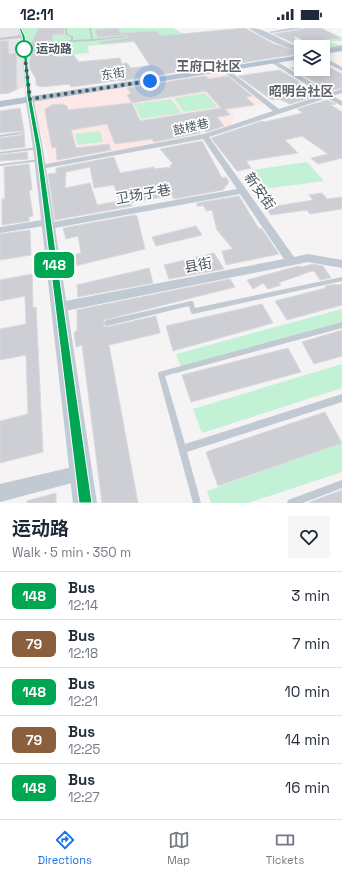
<!DOCTYPE html>
<meta charset="utf-8">
<style>
:root{--surface:#fff;--page:#f6f6f7;--text:#1f2937;--muted:#747a83;--line:#e0e1e3;--accent:#1a73e8}
body{margin:0;font-family:"Space Grotesk","Noto Sans SC",sans-serif;background:var(--page);color:var(--text);height:100vh;display:flex;flex-direction:column;font-size:15px;white-space:nowrap}
*{box-sizing:border-box;margin:0}
p{font-size:13px;color:var(--muted)}
.icon{flex:none;width:22px;height:22px;fill:none;stroke:currentColor;stroke-width:2;stroke-linecap:round;stroke-linejoin:round}
.map{position:relative;height:475px;overflow:hidden}
.side{display:flex;flex-direction:column;background:var(--surface);flex:1}
.side>*{flex:none}
.badge{padding:0 8px;border-radius:6px;font-size:14px;line-height:26px}
.fabs{position:absolute;left:294px;top:12px;display:grid;gap:8px}
.fabs a{display:grid;place-items:center;width:36px;height:36px;border-radius:0px;background:var(--surface);box-shadow:0 2px 10px #0003;font-size:20px}
.you{position:absolute;width:20px;height:20px;margin:-10px;border:3px solid #fff;border-radius:50%;background:#1a73e8;box-shadow:0 0 0 6px #1a73e833}
.map>.badge{position:absolute;translate:-50% -50%;box-shadow:0 0 0 2px #fff}
.round{display:grid;place-items:center;flex:none;width:42px;height:42px;border-radius:0px;background:var(--page)}
.overview{display:flex;align-items:center;justify-content:space-between;height:68px;padding:0 12px}
h1{font-size:19px;font-weight:700;line-height:30px}
ul{padding:0;list-style:none}
li{display:flex;align-items:center;gap:12px;height:48px;padding:0 12px;border-top:1px solid var(--line)}
li div{flex:1}
li b{display:block;font-size:15px}
li em{font-style:normal}
li .badge{min-width:44px;font-weight:700;text-align:center}
.status{display:flex;justify-content:space-between;align-items:center;height:28px;padding:0 20px;background:var(--surface);direction:ltr}
.status svg{height:11px;fill:currentColor}
.menu{display:flex;justify-content:space-around;align-items:center;height:56px;border-top:1px solid var(--line);background:var(--surface);font-size:11px;color:var(--muted)}
.menu a{display:grid;justify-items:center;gap:2px}
.menu .selected{color:var(--accent)}
.map>svg:first-child{display:block}
.education{fill:#e6e4e5}
.medical{fill:#fce8e6}
.green{fill:#c3f1d5}
.building{fill:#cdcfd5;stroke:#d7d9de;fill-rule:evenodd}
.lines{fill:none;stroke-linecap:round;stroke-linejoin:round}
.lane{fill:#c1cad2;fill-rule:evenodd}
.street{fill:#c1cad2;fill-rule:evenodd}
.secondary{fill:#c1cbd6;fill-rule:evenodd}
.primary{fill:#b3c2d1;fill-rule:evenodd}
.line{fill:#00a651;stroke:#fff}
.walk{stroke:#4a5661;stroke-width:4;stroke-dasharray:0 7.2}
.stop-dot{fill:#fff;stroke:#00a651;stroke-width:2}
.labels{text-anchor:middle;stroke-width:3.5;stroke-linejoin:round;paint-order:stroke}
.far-stop-label{font-size:12px;font-weight:bold;fill:#4a5661;stroke:#fff;text-anchor:start}
.far-street-label{font-size:12px;fill:#4a5661;stroke:#fff}
.far-quarter-label{font-size:13px;font-weight:bold;fill:#5f6368;stroke:#fff}
.street-label{font-size:14px;fill:#4a5661;stroke:#fff}
</style>
<div class="status"><b>12:11</b><svg viewBox="0 0 49 12"><path d="M0 12V9h3v3zM5 12V6h3v6zM10 12V3h3v9zM15 12V0h3v12zM26 1h20v11H26zM47 4h2v5h-2z"/></svg></div>
<div class="map">
<svg width="342" height="475" viewBox="0 0 342 475">
<rect width="100%" height="100%" fill="#f5f3f3"/>
<!-- education -->
<path class="education" d="M0,0H20L28,57L9,65L0,66Z"/>
<!-- medical -->
<path class="medical" d="M224,41L267,75L231,83L234,90L229,100L205,108L50,137L32,71Z"/>
<!-- green -->
<path class="green" d="M20,0H173L200,15L136,14L88,18L89,25L26,32Z
M342,10V13H329L340,18L323,20L302,16Z
M205,65L218,79L184,84L174,70Z
M171,71L181,85L141,91L134,76Z
M100,103L103,114L78,117L75,106Z
M307,134L324,153L264,161L252,142Z
M342,281V294L181,339L176,326Z
M342,336V360L202,405L193,381Z
M342,415V444L248,475H211L207,463Z"/>
<!-- building -->
<path class="building" d="M38,0H64V6L52,7L53,12L40,14L38,15L41,18L54,17L56,29L74,27L76,31H77L78,34L120,30L122,36L127,35L131,40L150,38L134,13L100,16L99,14L126,10L128,9L125,7L98,9L95,2L118,0L120,5L157,3L160,8L245,0L274,16L298,23V26L240,35L236,31L204,35L205,37L193,38L197,41L121,53V52L71,59L69,56L42,59L36,57V51L30,41L29,32H31L30,19Z
M304,0H321L341,10L308,14L294,8L296,16L274,6L303,1Z
M0,13H8L9,26L16,25L17,61L9,65L0,66Z
M323,36L342,46V60L329,63L291,40L301,39V41H323Z
M280,42L319,67L290,76L279,71L272,72L238,48Z
M205,48L209,51L228,48L252,68L246,69L254,77L225,81L230,87L217,89L224,98L206,104L198,93L195,96L200,105L154,114L152,111L115,116L107,96L71,102L76,120L109,116L111,122L57,132L56,119L52,120L46,89L45,81L52,77L61,76L67,78L68,82L132,75L127,67L131,65L127,60ZM206,63L221,80L140,93L132,75Z
M327,72L336,76L331,77L342,84V130L318,136L311,130L328,126L302,108L285,112L298,125L246,133L251,140L237,143L211,110L262,93L264,94L303,85L297,81Z
M20,80L24,103L25,119L0,122V110L21,107L23,105L20,103L0,105V83Z
M202,113L222,150L226,149L229,154L223,162L174,171L172,167L130,175L132,178L55,192L48,146L56,145V140L114,129L120,145L154,139L155,141L171,139L170,137L173,136L160,121ZM90,139L94,160L114,157L120,173L97,177L90,155L65,160L66,144Z
M27,124L28,131L0,133V127Z
M29,136L32,162H29L33,188L29,189V193L2,197V171H5L4,139Z
M322,165L327,171L342,169V181L310,186L307,182L271,187L265,180L313,172L309,167Z
M239,168L259,201L261,200L279,226L226,237L222,223L233,221L217,202L212,182L206,183L204,178H197V175Z
M135,187L137,188L145,221L71,239L69,228L81,225L78,208L66,211L63,200Z
M196,198L202,207L156,218L152,209Z
M30,202L31,227L0,232V206Z
M214,225L224,241L169,251L164,237Z
M313,236L323,238L331,250L320,252L314,243L309,244L278,255L281,257L268,261L263,255L253,261L247,252L298,238L302,239Z
M149,240L153,255L78,269L77,257Z
M32,246L33,280L36,279L43,424L0,435V393L28,386L26,327L0,332V301L26,296L25,268L0,273V252Z
M230,251L235,259L104,292V298L107,299L156,288L160,305L109,317L138,475H102L82,317L76,319L74,304L77,303V282Z
M336,256L337,257L342,256V277L287,292L275,273L326,260L325,258Z
M262,276L273,295L173,323L166,298Z
M342,302V328L314,336L302,314Z
M288,320L301,344L191,374L182,347Z
M325,384L342,415L218,458L206,424Z
M342,462V475H310V474Z
M56,465V475H28L27,473Z"/>
<g class="lines">
<!-- lane -->
<path class="lane" d="M65,0H67L68,7L73,8V12L91,11L89,0H91L93,11L125,8L126,9L92,13L41,16L40,15L71,12V9L66,7Z
M20,104L22,105L21,106L0,109V107Z
M38,119L40,120L39,121L0,126V124Z
M40,131L42,132L41,133L0,138V136Z
M342,249V253L193,286L191,285L189,278L107,298L105,297L104,295L105,293L107,292L191,273H193L195,280Z
M342,294V300L165,348L185,416L342,366V374L187,424L201,475H193L158,346L159,344Z
M342,452V460L303,475H287L288,472Z"/>
<!-- street -->
<path class="street" d="M18,0H22L25,8L32,68L29,70L26,68L21,10L0,12V10L20,7Z
M291,0H303L271,5L269,4Z
M323,29L342,39V43L323,33Z
M272,33H276L329,65L342,61V65L333,68L342,73V78L327,70L209,109L294,229L308,226L342,232V240L308,234L60,284L56,283L54,279L56,275L60,274L284,231L240,166L49,201L45,200L44,198L0,205V199L48,191L53,194L237,161L203,111L41,141L37,139L41,137L204,106L273,83L222,42V40H226L279,81L323,67L272,35Z
M81,437L87,439L89,445L87,451L0,474V456Z"/>
<!-- secondary -->
<path class="secondary" d="M249,0C267,0 283,15 300,19L301,21C293,25 256,6 249,0Z
M342,17V21L335,22L334,24L323,25V21Z
M29,65L33,68L43,120L97,475H73L33,120L25,68Z"/>
<!-- primary -->
<path class="primary" d="M342,19V23L323,26V22Z
M301,27V31L0,79V73Z"/>
</g>
<!-- line -->
<path class="line" d="M19,0H21L25,8L31,68L41,120L92,475H79L36,120L27,68L22,8Z"/>
<g class="lines">
<!-- walk -->
<path class="walk" d="M24,21L30,71L150,53"/>
</g>
<!-- markers -->
<circle class="stop-dot" cx="24" cy="21" r="8"/>
<g class="labels">
<!-- far-stop labels -->
<g class="far-stop-label">
<text x="36" y="25">运动路</text>
</g>
<!-- far-street labels -->
<g class="far-street-label">
<text transform="translate(113 46) rotate(-9)" y="4">东街</text>
<text transform="translate(191 99) rotate(-13)" y="4">鼓楼巷</text>
</g>
<!-- far-quarter labels -->
<g class="far-quarter-label">
<text x="209" y="43">王府口社区</text>
<text x="301" y="68">昭明台社区</text>
</g>
<!-- street labels -->
<g class="street-label">
<text transform="translate(260 163) rotate(55)" y="5">新安街</text>
<text transform="translate(143 166) rotate(-10)" y="5">卫场子巷</text>
<text transform="translate(198 237) rotate(-11)" y="5">县街</text>
</g>
</g>
</svg>
<div class="fabs">
<a><svg class="icon" aria-label="layers" viewBox="0 0 24 24"><path d="M12 4l9 5-9 5-9-5zM3 14l9 5 9-5"/></svg></a>
</div>
<div class="you" style="left:150px;top:53px"></div>
<b class="badge" style="left:54px;top:237px;background:#00a651;color:#fff">148</b>
</div>
<section class="side">
<div class="overview"><div><h1>运动路</h1><p>Walk · 5 min · 350 m</p></div><a class="round"><svg class="icon" aria-label="heart" viewBox="0 0 24 24"><path d="M12 20l-8-8c-3-5 5-10 8-4 3-6 11-1 8 4z"/></svg></a></div>
<ul>
<li><span class="badge" style="background:#00a651;color:#fff">148</span><div><b>Bus</b><p>12:14</p></div><em>3 min</em></li>
<li><span class="badge" style="background:#8b5e3c;color:#fff">79</span><div><b>Bus</b><p>12:18</p></div><em>7 min</em></li>
<li><span class="badge" style="background:#00a651;color:#fff">148</span><div><b>Bus</b><p>12:21</p></div><em>10 min</em></li>
<li><span class="badge" style="background:#8b5e3c;color:#fff">79</span><div><b>Bus</b><p>12:25</p></div><em>14 min</em></li>
<li><span class="badge" style="background:#00a651;color:#fff">148</span><div><b>Bus</b><p>12:27</p></div><em>16 min</em></li>
</ul>
</section>
<nav class="menu">
<a class="selected"><svg class="icon" aria-label="directions" viewBox="0 0 24 24"><path d="M12 3l9 9-9 9-9-9zM9 14v-3h6M13 9l2 2-2 2"/></svg>Directions</a>
<a><svg class="icon" aria-label="map" viewBox="0 0 24 24"><path d="M3 6l6-2 6 2 6-2v14l-6 2-6-2-6 2zM9 4v14M15 6v14"/></svg>Map</a>
<a><svg class="icon" aria-label="tickets" viewBox="0 0 24 24"><path d="M3 7h18v10H3zM15 7v10"/></svg>Tickets</a>
</nav>
